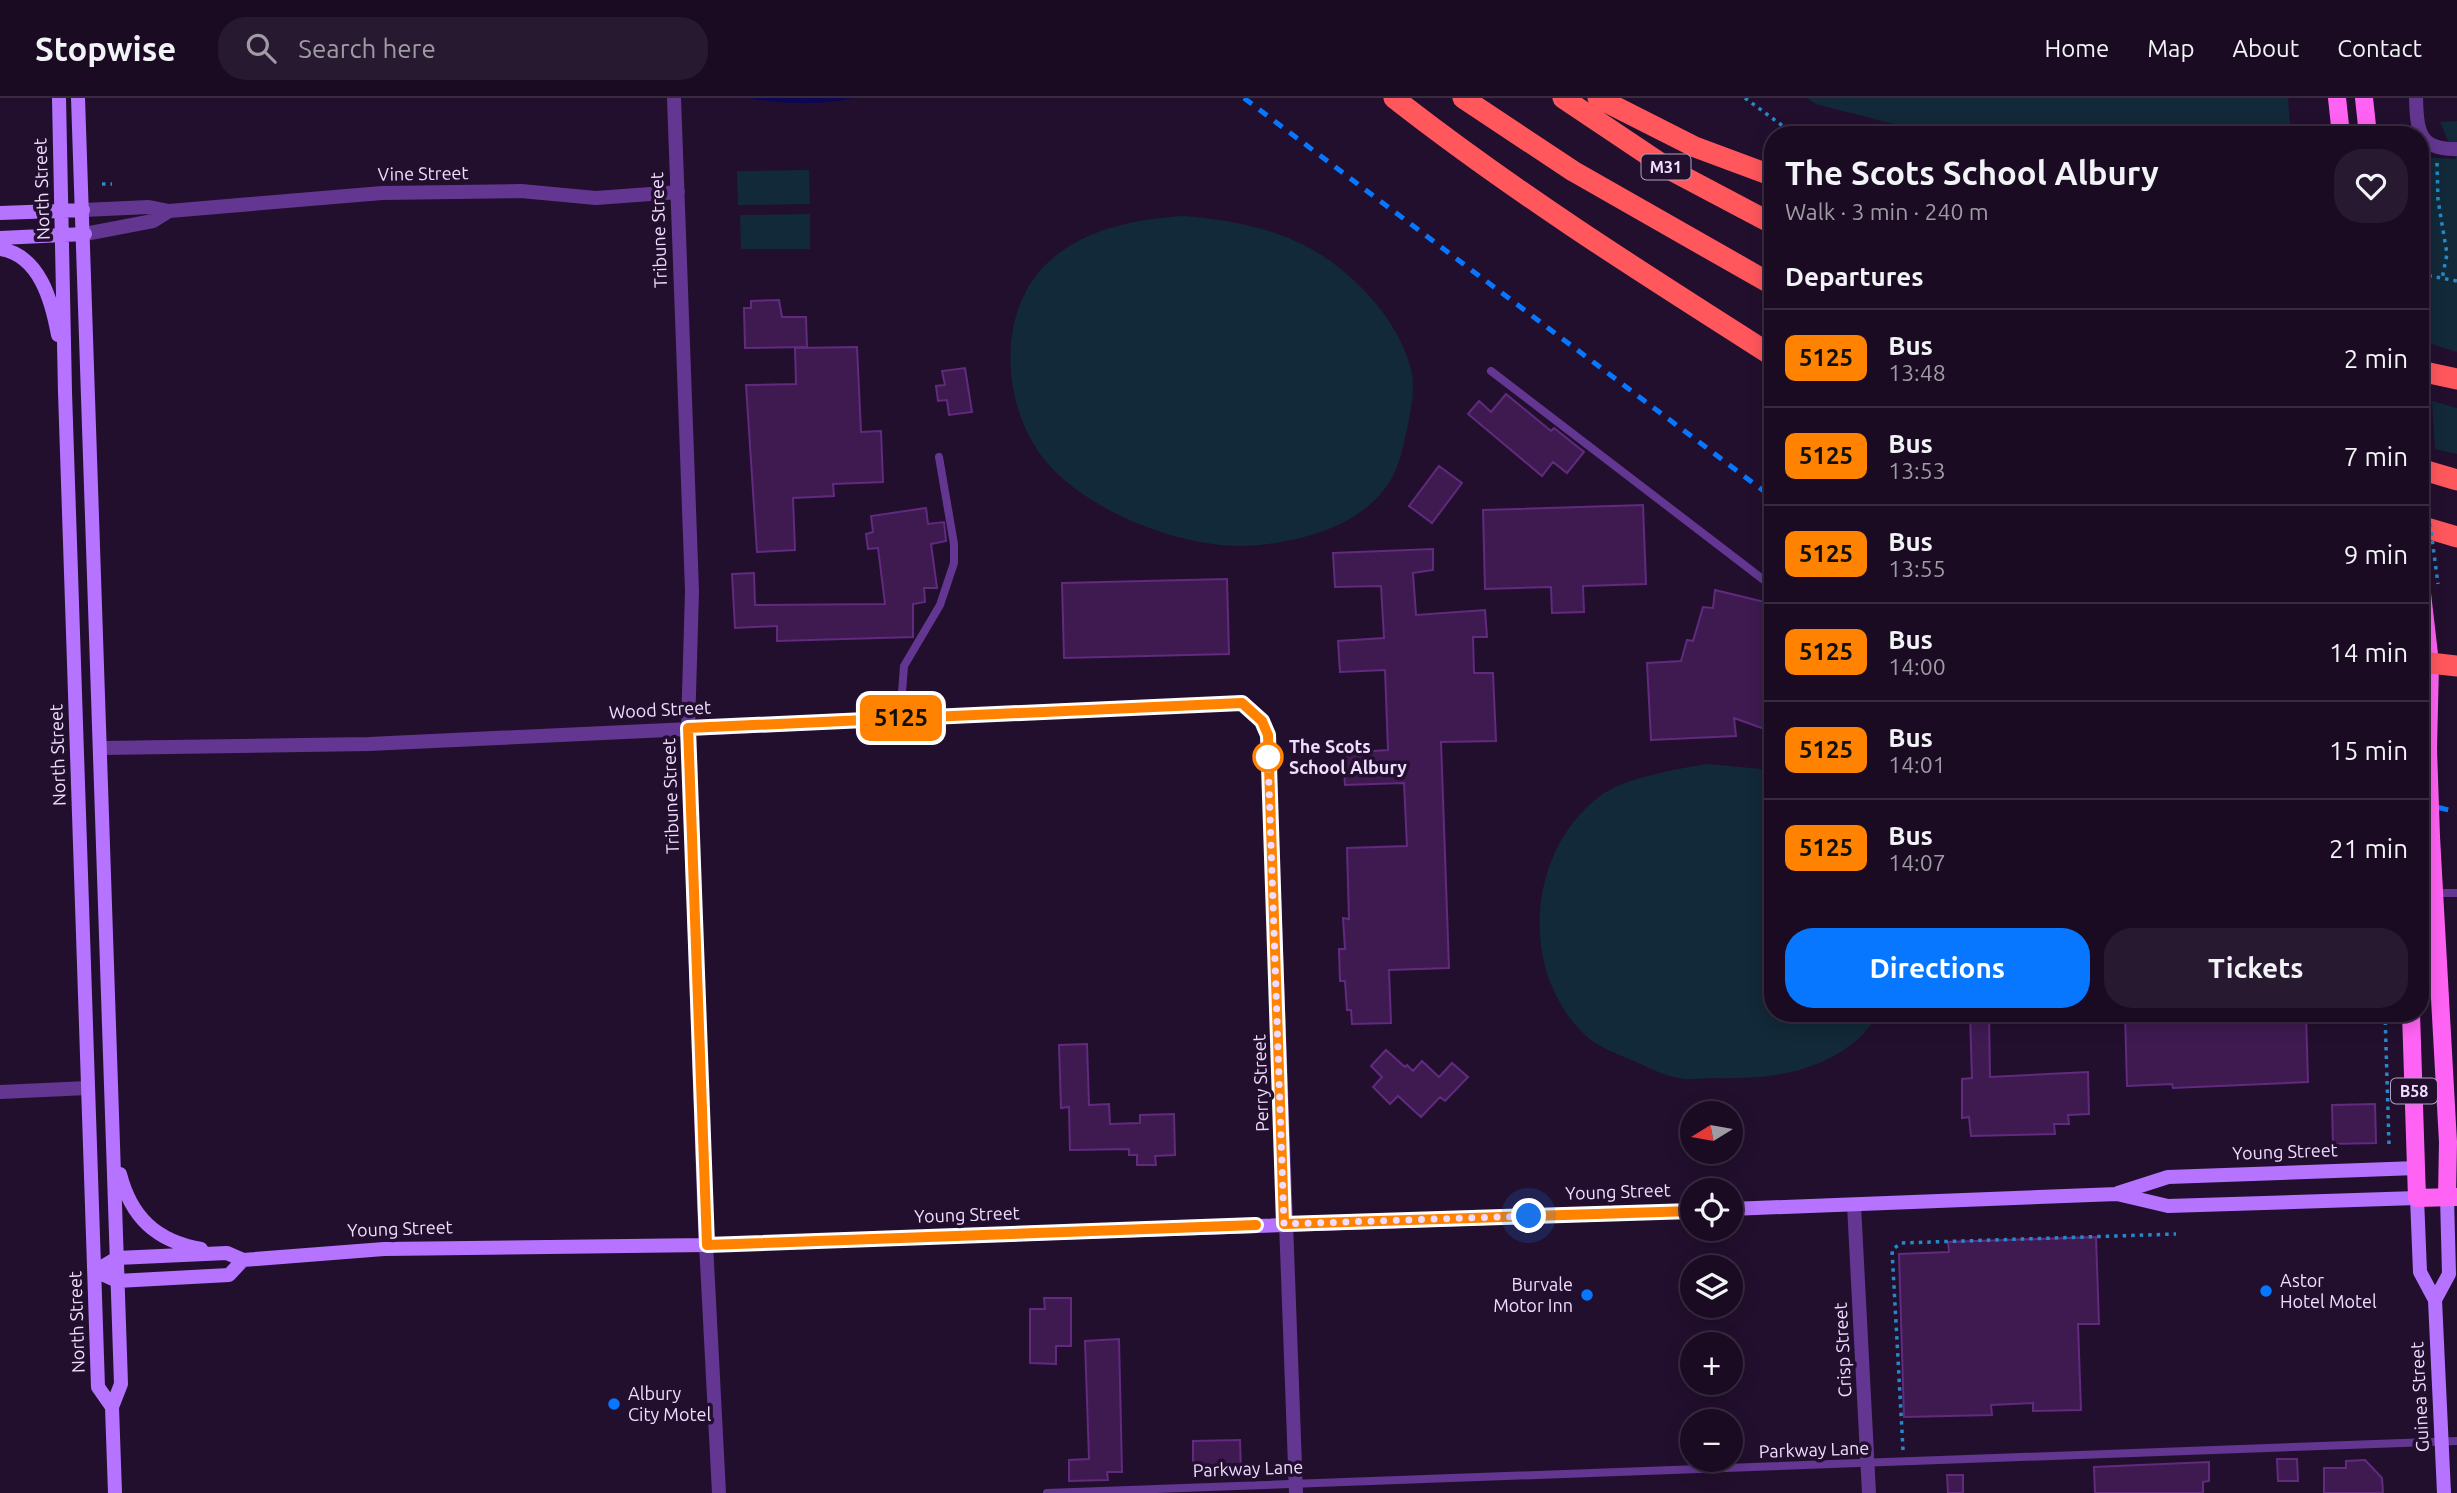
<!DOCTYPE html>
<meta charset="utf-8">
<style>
:root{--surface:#1a0b22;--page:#27192f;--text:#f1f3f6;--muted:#9f9ba5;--line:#382b40;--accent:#0877ff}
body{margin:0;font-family:Ubuntu,sans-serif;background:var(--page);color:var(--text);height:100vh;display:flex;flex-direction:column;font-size:26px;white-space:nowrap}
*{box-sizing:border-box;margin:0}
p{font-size:23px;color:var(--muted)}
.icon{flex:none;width:38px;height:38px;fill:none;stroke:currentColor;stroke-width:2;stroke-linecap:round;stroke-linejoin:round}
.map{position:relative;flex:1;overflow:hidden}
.drawer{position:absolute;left:1764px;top:28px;width:665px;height:896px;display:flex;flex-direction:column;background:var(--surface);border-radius:28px;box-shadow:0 4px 18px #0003,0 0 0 2px var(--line)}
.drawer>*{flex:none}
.badge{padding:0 14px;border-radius:10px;font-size:24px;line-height:46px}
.needle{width:46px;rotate:259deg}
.tools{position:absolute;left:1680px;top:1003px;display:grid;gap:14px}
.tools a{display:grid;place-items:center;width:63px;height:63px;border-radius:50%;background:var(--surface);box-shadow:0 4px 18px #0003,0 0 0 2px var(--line);font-size:35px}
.you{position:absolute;width:35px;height:35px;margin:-18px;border:5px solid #fff;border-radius:50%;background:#1a73e8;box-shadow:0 0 0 10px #1a73e833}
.map>.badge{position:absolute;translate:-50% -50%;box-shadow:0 0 0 4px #fff}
h2{padding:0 21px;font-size:26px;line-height:63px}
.round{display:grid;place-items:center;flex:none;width:74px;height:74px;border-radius:28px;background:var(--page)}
.summary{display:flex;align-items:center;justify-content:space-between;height:119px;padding:0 21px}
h1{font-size:33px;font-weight:600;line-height:52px}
.action{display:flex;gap:14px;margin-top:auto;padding:14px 21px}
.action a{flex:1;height:80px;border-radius:28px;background:var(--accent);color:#fff;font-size:28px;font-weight:600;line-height:80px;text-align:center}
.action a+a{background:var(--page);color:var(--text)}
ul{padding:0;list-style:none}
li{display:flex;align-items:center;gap:21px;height:98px;padding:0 21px;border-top:2px solid var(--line)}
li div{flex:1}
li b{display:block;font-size:26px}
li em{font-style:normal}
li .badge{min-width:77px;font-weight:700;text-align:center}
header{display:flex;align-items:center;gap:42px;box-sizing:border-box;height:98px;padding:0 35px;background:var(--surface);border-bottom:2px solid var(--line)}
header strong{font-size:33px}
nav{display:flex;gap:38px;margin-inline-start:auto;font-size:24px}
.search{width:490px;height:63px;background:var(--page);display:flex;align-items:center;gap:18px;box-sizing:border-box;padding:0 24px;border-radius:28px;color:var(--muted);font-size:26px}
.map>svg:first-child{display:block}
.green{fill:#122939}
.water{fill:#0d0650}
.building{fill:#3e1a51;stroke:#612a7f;stroke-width:2}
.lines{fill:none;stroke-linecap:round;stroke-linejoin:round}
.path{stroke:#268ac9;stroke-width:3.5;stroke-dasharray:3.5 5;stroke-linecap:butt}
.lane{stroke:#633791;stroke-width:8}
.street{stroke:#633791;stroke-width:14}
.secondary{stroke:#b673ff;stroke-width:14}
.primary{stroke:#ff63f3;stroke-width:18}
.highway{stroke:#ff575c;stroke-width:21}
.rail{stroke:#0877ff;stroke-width:5;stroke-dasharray:10 9;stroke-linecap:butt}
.path-bridge{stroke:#268ac9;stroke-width:3.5;stroke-dasharray:3.5 5;stroke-linecap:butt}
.primary-bridge{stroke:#ff63f3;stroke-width:18}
.line-casing{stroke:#fff;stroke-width:16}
.line{stroke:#ff8200;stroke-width:10}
.walk{stroke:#f0dcff;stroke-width:7;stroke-dasharray:0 12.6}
.stop-dot{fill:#fff;stroke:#ff8200;stroke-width:3.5}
.poi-dot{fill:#0877ff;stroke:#220f2e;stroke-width:2.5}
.labels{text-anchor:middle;stroke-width:7;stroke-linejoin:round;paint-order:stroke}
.shield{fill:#220f2e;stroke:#b29ec0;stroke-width:2}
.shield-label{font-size:16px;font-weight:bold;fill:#f0dcff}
.street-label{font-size:18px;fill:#f0dcff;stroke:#220f2e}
.stop-label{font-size:18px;font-weight:bold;fill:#f0dcff;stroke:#220f2e;text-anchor:start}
.poi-label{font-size:18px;fill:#f0dcff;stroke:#220f2e;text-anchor:start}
</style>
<header>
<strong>Stopwise</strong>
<div class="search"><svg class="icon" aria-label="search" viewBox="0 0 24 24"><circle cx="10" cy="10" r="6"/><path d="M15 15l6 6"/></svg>Search here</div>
<nav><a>Home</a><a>Map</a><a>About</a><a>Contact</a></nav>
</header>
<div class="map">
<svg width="2457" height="1395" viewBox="0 0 2457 1395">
<rect width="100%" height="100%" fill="#220f2e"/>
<!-- green -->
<path class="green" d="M1807,0H2288L2291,37H1936L1816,6Z
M2457,23V254L2431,246L2420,236V59L2456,61L2440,24Z
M809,72L810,106L738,107L737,73Z
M810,116V151H741L740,117Z
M1184,118C1231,122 1282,131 1323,158C1360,182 1400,226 1411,271C1416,293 1410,318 1405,340C1400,364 1394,383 1376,401C1346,431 1299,443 1259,447C1191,455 1087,415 1044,361C999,304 995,202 1058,156C1095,128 1140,121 1184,118Z
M2432,303L2457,310V356L2435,351Z
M1707,666L1773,672V915H1882C1872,925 1863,938 1852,946C1810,978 1761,981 1710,980C1702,980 1692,982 1684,981C1667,979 1649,970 1634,963C1617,956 1595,948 1583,935C1518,870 1528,752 1600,698C1624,680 1677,671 1707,666Z"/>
<!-- water -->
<path class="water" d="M748,0H853C819,8 782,6 748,0Z"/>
<!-- building -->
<path class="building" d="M779,202L782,219H806L807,249L745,250L744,210H751V203Z
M857,249L861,334L881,333L883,384L833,386L834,398L793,400L795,452L757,454L746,287L796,286L795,250Z
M965,270L972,314L949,317L947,302L938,303L936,288L945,287L942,273Z
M1506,296L1551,333L1554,330L1584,354L1567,375L1553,364L1542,378L1468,316L1479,303L1491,314Z
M1439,368L1462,385L1432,425L1409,408Z
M1643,407L1646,486L1583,488L1584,514L1552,515L1551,489L1485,491L1483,412Z
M926,410L928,426L944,424L946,443L931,446L937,490H924L925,504L913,506V539L777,543V528L735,530L732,476L754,475L755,507L885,506L878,450L868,451L866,436L873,434L871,418Z
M1433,451V472L1413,475L1416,517L1485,512L1487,539H1473L1474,575H1493L1496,643L1441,644L1449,870L1389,872L1391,925L1352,926L1351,912H1347L1345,883H1340L1339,851H1345L1343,820L1349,821L1347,750L1407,748L1404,685L1345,687L1343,655L1388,652L1385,572L1340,574L1338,543L1384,540L1381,488L1335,489L1333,455Z
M1227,481L1229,556L1064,560L1062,485Z
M1715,492L1773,506V634L1734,620L1736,638L1651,642L1647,565L1681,563L1687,542L1693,543L1703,509L1713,510Z
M1989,915L1990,979L2088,974L2089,1016L2068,1017L2069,1026H2054L2055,1036L1971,1038L1969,1019L1962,1020V981L1972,980L1970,916Z
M2125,915H2306L2308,984L2173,990L2172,986L2127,988Z
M1087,946L1089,1007L1109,1006L1110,1026L1140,1025V1017L1174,1016L1175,1057L1155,1058L1156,1067H1137V1057H1129V1051L1070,1052L1069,1009L1061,1010L1059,947Z
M1386,952L1405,969L1407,967L1413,973L1422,963L1439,979L1452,965L1468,979L1445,1003L1440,999L1421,1019L1398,998L1390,1006L1373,989L1382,979L1371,968Z
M2375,1006L2376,1045L2333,1046L2332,1007Z
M2096,1139L2099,1226H2078L2081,1312L2033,1313V1305L1991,1307L1992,1317L1904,1319L1899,1156L1949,1154L1948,1144Z
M1044,1200H1071V1248H1056V1266L1030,1265V1211H1045Z
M1119,1241L1122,1374H1107L1108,1382L1069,1383V1362L1089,1361L1085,1243Z
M1240,1342L1241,1375H1199V1365L1193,1366V1343Z
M2277,1361H2297L2298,1383H2278Z
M2365,1362L2382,1380L2383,1395H2324V1370H2346V1363Z
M2209,1364V1383L2203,1384V1395H2095L2094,1369Z
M1947,1377H1963V1395H1948Z"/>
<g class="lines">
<!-- path -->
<path class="path" d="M1745,0L1795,37
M2437,65L2438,102L2447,156L2442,181
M102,86H112
M2420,176L2457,183
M2385,915L2389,1046
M1903,1352L1892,1152L1901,1145L2176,1136"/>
<!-- lane -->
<path class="lane" d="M1491,273L1773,489
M900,620L904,568L940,507L954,465V446L939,359
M2434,795H2457
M1047,1395L2457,1343"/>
<!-- street -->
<path class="street" d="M674,0L692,493L688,630L704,1107L719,1395
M2416,0C2417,34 2419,52 2457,51
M83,112L149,109L169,113L382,95L521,93L596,100L678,94
M85,136L153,123L169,113
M101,650L369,646L1242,605L1262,623L1268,637L1296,1395
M0,994L88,990
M1854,1107L1869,1395"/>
<!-- secondary -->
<path class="secondary" d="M59,0L65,294L98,1289L112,1309
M78,0L121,1286L112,1309L115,1395
M0,115L83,112
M0,140L85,136
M0,151C40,157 52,204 58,237
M120,1076C131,1119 156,1143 201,1151
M2118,1095L2168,1079L2417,1070
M1731,1111L2117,1096L2168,1108L2417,1100L2420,1174L2435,1202L2444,1395
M95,1173L117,1160L227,1155L243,1162L384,1151L707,1147L1692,1113
M95,1173L117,1183L229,1177L243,1162
M2435,1202L2449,1176L2447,1099"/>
<!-- primary -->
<path class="primary" d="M2337,0L2341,37
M2364,0L2368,37
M2420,478L2430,565L2428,651
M2431,739L2448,1044L2447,1099
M2411,915L2417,1100L2456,1099"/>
<!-- highway -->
<path class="highway" d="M1394,0C1514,94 1644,176 1773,258
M1463,0L1573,73L1773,187
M1563,0L1669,71L1773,126
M1598,0L1695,49L1773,78
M2420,273L2457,281
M2420,371L2457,382
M2420,428L2457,439
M2430,565L2457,568"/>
<!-- rail -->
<path class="rail" d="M1244,0L1773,400
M2420,705L2457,714"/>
<!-- path-bridge -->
<path class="path-bridge" d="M2420,350L2438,486"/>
<!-- primary-bridge -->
<path class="primary-bridge" d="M2428,651L2431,739"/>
</g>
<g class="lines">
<!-- line casing -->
<g class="line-casing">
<path id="line" d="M1256,1127L707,1147L688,630L1242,605L1262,623L1268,637L1284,1126L1692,1113"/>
</g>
<!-- line -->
<use href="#line" class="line"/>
<!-- walk -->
<path class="walk" d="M1268,659L1284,1126L1529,1118"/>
</g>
<!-- markers -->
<circle class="stop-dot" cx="1268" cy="659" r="14"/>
<g class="poi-dot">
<circle cx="2266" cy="1193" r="7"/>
<circle cx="1587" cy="1197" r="7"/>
<circle cx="614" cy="1306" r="7"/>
</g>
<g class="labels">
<!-- shield labels -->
<g class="shield">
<rect x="1641.5" y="56.5" width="49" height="25" rx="5"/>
<rect x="2391" y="980.5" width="46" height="25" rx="5"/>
</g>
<g class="shield-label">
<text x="1666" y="75">M31</text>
<text x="2414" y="999">B58</text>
</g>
<!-- street labels -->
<g class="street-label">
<text transform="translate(423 76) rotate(-1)" y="6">Vine Street</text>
<text transform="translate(42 91) rotate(-92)" y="6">North Street</text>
<text transform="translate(659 132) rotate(-92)" y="6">Tribune Street</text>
<text transform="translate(660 612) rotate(-3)" y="6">Wood Street</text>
<text transform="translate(58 657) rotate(-92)" y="6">North Street</text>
<text transform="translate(671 698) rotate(-92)" y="6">Tribune Street</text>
<text transform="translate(1261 985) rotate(-92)" y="6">Perry Street</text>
<text transform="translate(2285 1054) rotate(-2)" y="6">Young Street</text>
<text transform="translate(1618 1094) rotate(-2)" y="6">Young Street</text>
<text transform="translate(967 1117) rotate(-2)" y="6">Young Street</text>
<text transform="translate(400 1131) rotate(-2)" y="6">Young Street</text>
<text transform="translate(77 1224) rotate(-92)" y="6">North Street</text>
<text transform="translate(1843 1252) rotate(-93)" y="6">Crisp Street</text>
<text transform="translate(2420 1299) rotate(-93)" y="6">Guinea Street</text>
<text transform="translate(1814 1352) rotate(-2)" y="6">Parkway Lane</text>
<text transform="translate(1248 1371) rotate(-2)" y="6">Parkway Lane</text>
</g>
<!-- stop labels -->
<g class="stop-label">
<text x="1289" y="655">The Scots<tspan x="1289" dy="21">School Albury</tspan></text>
</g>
<!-- poi labels -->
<g class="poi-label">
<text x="2280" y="1189">Astor<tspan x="2280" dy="21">Hotel Motel</tspan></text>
<text x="1573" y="1193" text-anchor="end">Burvale<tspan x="1573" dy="21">Motor Inn</tspan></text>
<text x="628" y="1302">Albury<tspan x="628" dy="21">City Motel</tspan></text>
</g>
</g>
</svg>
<div class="tools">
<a><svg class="needle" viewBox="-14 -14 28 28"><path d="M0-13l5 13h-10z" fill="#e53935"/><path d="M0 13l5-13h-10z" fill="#9f9ba5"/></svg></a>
<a><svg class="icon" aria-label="locate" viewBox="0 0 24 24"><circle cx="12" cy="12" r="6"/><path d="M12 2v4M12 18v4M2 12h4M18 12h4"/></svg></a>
<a><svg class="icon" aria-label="layers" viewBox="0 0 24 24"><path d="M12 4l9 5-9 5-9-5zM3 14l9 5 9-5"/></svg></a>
<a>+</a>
<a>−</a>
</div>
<div class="you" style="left:1529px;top:1118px"></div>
<b class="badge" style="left:901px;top:620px;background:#ff8200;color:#111">5125</b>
<section class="drawer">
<div class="summary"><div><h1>The Scots School Albury</h1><p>Walk · 3 min · 240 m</p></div><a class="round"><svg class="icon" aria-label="heart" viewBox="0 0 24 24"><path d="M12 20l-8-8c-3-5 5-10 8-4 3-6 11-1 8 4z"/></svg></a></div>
<h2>Departures</h2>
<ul>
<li><span class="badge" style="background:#ff8200;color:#111">5125</span><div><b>Bus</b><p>13:48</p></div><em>2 min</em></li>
<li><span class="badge" style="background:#ff8200;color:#111">5125</span><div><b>Bus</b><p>13:53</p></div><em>7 min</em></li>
<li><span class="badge" style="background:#ff8200;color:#111">5125</span><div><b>Bus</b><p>13:55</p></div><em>9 min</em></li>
<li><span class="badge" style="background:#ff8200;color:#111">5125</span><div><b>Bus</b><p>14:00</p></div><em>14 min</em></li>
<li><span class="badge" style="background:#ff8200;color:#111">5125</span><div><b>Bus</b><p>14:01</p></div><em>15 min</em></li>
<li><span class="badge" style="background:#ff8200;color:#111">5125</span><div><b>Bus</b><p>14:07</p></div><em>21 min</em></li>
</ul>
<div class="action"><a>Directions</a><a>Tickets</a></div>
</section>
</div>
